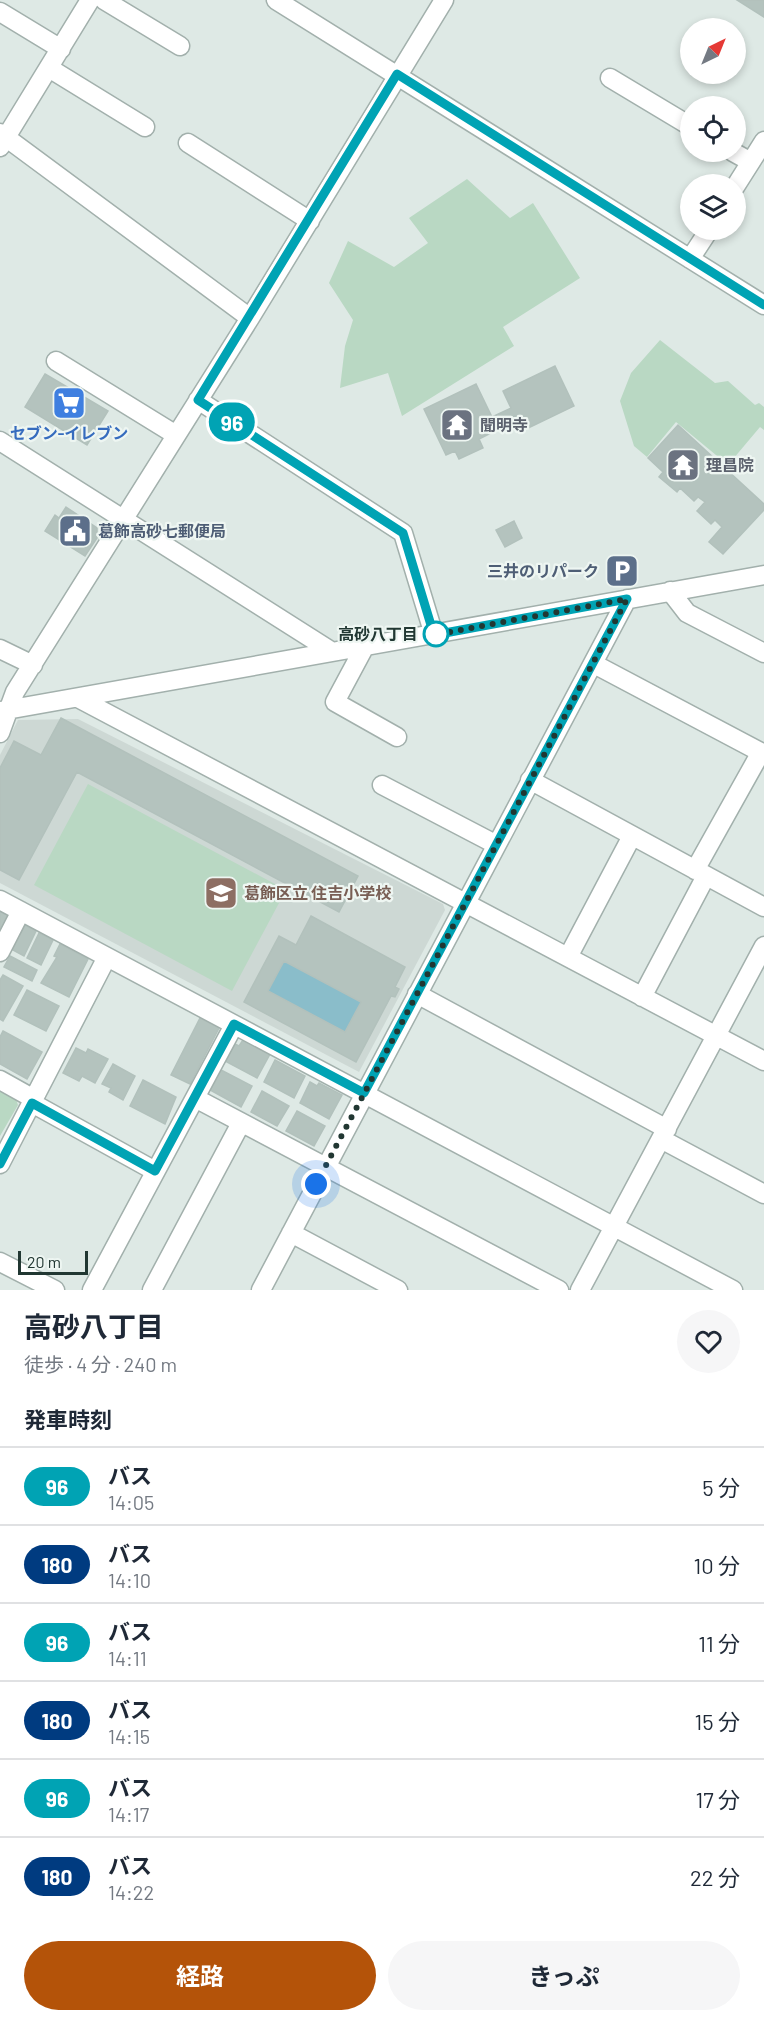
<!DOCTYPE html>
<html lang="ja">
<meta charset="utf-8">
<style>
:root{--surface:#fff;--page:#f6f6f7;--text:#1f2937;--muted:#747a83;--line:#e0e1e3;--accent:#b45309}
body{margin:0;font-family:Barlow,"Noto Sans JP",sans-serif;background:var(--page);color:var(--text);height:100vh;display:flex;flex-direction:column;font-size:22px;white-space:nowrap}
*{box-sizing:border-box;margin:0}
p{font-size:20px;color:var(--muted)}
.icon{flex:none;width:33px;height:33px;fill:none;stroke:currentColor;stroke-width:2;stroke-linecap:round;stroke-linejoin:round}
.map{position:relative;height:1290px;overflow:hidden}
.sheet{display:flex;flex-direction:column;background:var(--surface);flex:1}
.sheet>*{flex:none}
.badge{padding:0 12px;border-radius:20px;font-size:21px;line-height:39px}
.needle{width:39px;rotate:43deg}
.controls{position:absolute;left:680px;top:18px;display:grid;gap:12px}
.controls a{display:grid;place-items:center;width:66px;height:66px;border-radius:50%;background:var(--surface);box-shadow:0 3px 9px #0003;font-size:30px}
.scale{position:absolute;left:18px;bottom:15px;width:70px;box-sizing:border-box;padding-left:6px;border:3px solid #213732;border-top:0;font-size:16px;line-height:21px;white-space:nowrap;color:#213732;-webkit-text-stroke:4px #eef6f2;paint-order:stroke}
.you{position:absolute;width:30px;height:30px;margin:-15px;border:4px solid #fff;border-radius:50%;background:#1a73e8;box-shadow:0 0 0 9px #1a73e833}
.map>.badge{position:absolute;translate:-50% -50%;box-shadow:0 0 0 3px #fff}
h2{padding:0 24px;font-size:22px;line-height:54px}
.round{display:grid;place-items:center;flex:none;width:63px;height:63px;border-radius:32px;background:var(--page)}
.summary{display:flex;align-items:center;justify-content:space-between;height:102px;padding:0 24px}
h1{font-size:28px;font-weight:700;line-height:45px}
.action{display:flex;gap:12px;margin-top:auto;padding:12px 24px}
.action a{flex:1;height:69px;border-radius:36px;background:var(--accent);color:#fff;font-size:24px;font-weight:700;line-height:69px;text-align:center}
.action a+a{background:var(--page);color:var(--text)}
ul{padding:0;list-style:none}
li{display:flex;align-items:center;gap:18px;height:78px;padding:0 24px;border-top:2px solid var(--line)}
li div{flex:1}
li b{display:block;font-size:22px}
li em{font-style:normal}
li .badge{min-width:66px;font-weight:700;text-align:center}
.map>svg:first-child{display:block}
.built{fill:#cdd8d4}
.green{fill:#b9d8c3}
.water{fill:#8abdca}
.building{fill:#b4c3be;stroke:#b2c1bc;stroke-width:1.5;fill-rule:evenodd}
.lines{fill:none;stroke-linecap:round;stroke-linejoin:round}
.minor-casing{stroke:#a2b0ac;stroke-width:21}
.minor{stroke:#fff;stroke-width:18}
.line-casing{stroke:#fff;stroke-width:14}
.line{stroke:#00a3b4;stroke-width:9}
.walk{stroke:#213732;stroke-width:6;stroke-dasharray:0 10.8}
.stop-dot{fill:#fff;stroke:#00a3b4;stroke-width:3}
.labels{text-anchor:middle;stroke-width:4.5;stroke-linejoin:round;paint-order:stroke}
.worship-label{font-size:16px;font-weight:bold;fill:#5b616d;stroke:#eef6f2;text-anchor:start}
.shop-label{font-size:16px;font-weight:bold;fill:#366cbe;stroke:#eef6f2}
.service-label{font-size:16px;font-weight:bold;fill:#4e5e75;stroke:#eef6f2;text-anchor:start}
.stop-label{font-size:16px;font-weight:bold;fill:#213732;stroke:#eef6f2;text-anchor:end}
.education-label{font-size:16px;font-weight:bold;fill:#785e54;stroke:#eef6f2;text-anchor:start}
</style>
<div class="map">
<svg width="764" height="1290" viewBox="0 0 764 1290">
<rect width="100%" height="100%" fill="#dee9e5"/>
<!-- built -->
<path class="built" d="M78,719L443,904L445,910L359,1072L0,883V755L18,720Z"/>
<!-- green -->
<path class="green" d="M467,179L510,218L533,203L580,278L503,327L514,346L402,416L388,373L340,388L345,346L353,320L329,283L348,241L394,267L428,243L409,218Z
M660,340L715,383L728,381L755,405L759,403L764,407V430L760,427L728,465L676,422L647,457L634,446L620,401L631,373Z
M88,784L286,890L232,991L34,885Z
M0,1090L16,1099L18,1105L0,1136Z"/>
<!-- water -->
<path class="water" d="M284,961L361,1002L345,1032L268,991Z"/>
<!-- building -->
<path class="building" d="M737,0H764V17Z
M555,366L574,406L522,431L515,416L501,423L503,427L479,439L483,448L459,459L455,451L446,455L424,409L476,384L492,417L511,408L503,391Z
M45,374L108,411L87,445L25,407Z
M678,425L764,504V510L723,554L709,542L722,527L715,520L711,524L697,511L705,502L698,497L694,501L680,488L677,492L659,477L663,472L648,458Z
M66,507L97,528V538L85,556L45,531L55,515L59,518Z
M514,521L522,538L505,547L496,530Z
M61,718L358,876L339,912L77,772L19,880L0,870V768L14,741L41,755Z
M0,911L10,916L0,936Z
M311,916L405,967L395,987L399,989L395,997L391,996L356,1062L244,1002L279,936L296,945ZM284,961L361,1002L345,1032L268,991Z
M23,924L36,931L24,956L11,949Z
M39,933L53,940L41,965L27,958Z
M60,944L88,959L69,997L41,983L57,957L54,956Z
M10,956L37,970L32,981L4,967Z
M3,975L23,986L3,1021L0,1019V980Z
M27,990L59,1006L46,1031L14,1015Z
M200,1018L219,1028L190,1084L171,1075Z
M3,1031L42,1052L27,1079L0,1064V1037Z
M243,1040L270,1054L257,1078L225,1061L235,1044L239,1046Z
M76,1048L86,1053L88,1049L108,1059L95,1083L82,1076L79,1081L63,1073Z
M275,1060L305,1076L294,1098L264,1082Z
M113,1064L135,1076L123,1100L109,1092L111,1088L102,1084Z
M221,1070L252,1086L241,1107L210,1090Z
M143,1080L176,1097L165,1124L130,1106Z
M310,1082L317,1086L319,1083L342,1095L329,1119L300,1103Z
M262,1091L289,1106L277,1126L251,1112Z
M297,1111L325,1126L314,1146L286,1131Z"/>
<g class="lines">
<!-- minor casing -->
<g class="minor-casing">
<path id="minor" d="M104,0L180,46
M276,0L764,305
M0,12L61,49
M49,68L145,127
M610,78L690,126
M0,133L250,318
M188,143L310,221
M0,147L90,0
M733,152L751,162
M735,187L764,141
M690,259L709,230
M56,361L176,435
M198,400L403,533L434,635
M0,441L331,651
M670,591L687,613L764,653
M365,646L335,702L397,737
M0,649L33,665
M594,664L764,754
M78,698L764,1061
M1,711L764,575
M0,733L15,692L250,318L444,0
M530,780L764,907
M382,785L495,844
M695,870L761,752
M0,900L733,1290
M0,952L21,911
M568,957L632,836
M417,994L667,1129
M642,997L706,876
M0,1080L34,1099
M195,1098L559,1290
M32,1103L155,1171
M661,1139L764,1194
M0,1164L107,957
M291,1233L398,1290
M0,1262L55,1290
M92,1290L234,1025
M152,1290L241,1123
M261,1290L627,599
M580,1290L764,946"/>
</g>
<!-- minor -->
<use href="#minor" class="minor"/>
</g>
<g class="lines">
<!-- line casing -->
<g class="line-casing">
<path id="line" d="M0,1164L32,1103L155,1171L234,1024L364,1093L627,599L434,635L403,533L198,400L397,74L764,305"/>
</g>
<!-- line -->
<use href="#line" class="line"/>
<!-- walk -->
<path class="walk" d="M316,1184L627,599L434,635L436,634"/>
</g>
<!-- icons -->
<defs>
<g id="supermarket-square" transform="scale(1.725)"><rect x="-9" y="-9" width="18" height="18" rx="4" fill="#3f7fe0" stroke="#eef6f2"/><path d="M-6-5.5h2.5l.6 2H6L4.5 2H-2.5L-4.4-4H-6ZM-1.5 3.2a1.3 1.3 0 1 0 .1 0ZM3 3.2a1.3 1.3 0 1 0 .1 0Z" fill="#fff"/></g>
<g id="temple-square" transform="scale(1.725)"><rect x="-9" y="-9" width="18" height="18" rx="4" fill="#6b7280" stroke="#eef6f2"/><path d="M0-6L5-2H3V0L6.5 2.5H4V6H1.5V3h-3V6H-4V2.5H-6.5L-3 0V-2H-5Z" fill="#fff"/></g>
<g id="civic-square" transform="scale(1.725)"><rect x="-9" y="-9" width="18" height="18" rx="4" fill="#5c6f8a" stroke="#eef6f2"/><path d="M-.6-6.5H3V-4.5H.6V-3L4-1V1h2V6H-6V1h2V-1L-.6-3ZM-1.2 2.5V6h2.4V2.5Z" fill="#fff"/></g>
<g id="parking-square" transform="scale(1.725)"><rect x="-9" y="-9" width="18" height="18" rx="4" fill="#5c6f8a" stroke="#eef6f2"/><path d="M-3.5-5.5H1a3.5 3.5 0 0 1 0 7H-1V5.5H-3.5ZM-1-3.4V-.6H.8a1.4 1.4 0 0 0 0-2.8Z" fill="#fff"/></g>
<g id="school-square" transform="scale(1.725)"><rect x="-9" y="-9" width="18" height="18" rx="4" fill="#8d6e63" stroke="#eef6f2"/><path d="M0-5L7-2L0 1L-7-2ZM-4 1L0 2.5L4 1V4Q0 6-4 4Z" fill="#fff"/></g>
</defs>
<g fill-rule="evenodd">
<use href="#supermarket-square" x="69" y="403"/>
<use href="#temple-square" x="457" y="425"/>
<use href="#temple-square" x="683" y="465"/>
<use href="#civic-square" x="75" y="531"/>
<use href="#parking-square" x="622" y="571"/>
<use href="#school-square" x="221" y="893"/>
</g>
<!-- markers -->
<circle class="stop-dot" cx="436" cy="634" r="12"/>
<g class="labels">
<!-- worship labels -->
<g class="worship-label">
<text x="480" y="431">聞明寺</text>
<text x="706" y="471">理昌院</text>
</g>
<!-- shop labels -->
<g class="shop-label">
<text x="69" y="439">セブン-イレブン</text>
</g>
<!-- service labels -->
<g class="service-label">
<text x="98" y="537">葛飾高砂七郵便局</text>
<text x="599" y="577" text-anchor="end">三井のリパーク</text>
</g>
<!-- stop labels -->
<g class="stop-label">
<text x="418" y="640">高砂八丁目</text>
</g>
<!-- education labels -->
<g class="education-label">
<text x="244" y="899">葛飾区立 住吉小学校</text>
</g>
</g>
</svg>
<div class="controls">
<a><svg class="needle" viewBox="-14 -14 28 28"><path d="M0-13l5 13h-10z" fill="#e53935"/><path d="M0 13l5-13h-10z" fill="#747a83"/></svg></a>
<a><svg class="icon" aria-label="locate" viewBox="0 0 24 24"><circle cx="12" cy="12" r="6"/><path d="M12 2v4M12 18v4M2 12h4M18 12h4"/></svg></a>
<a><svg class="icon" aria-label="layers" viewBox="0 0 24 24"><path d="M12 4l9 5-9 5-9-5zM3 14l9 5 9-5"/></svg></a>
</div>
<div class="scale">20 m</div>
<div class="you" style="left:316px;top:1184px"></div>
<b class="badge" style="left:232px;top:422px;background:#00a3b4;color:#fff">96</b>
</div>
<section class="sheet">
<div class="summary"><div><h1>高砂八丁目</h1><p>徒歩 · 4 分 · 240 m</p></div><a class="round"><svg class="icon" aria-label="heart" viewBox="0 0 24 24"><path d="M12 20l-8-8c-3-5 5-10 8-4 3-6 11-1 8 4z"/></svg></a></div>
<h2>発車時刻</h2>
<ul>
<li><span class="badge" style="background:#00a3b4;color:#fff">96</span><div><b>バス</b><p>14:05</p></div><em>5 分</em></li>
<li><span class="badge" style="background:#003b80;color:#fff">180</span><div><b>バス</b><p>14:10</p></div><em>10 分</em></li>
<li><span class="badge" style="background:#00a3b4;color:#fff">96</span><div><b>バス</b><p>14:11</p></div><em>11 分</em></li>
<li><span class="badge" style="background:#003b80;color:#fff">180</span><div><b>バス</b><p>14:15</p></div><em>15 分</em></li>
<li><span class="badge" style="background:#00a3b4;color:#fff">96</span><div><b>バス</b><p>14:17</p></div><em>17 分</em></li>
<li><span class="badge" style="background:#003b80;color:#fff">180</span><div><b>バス</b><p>14:22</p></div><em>22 分</em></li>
</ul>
<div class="action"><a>経路</a><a>きっぷ</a></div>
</section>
